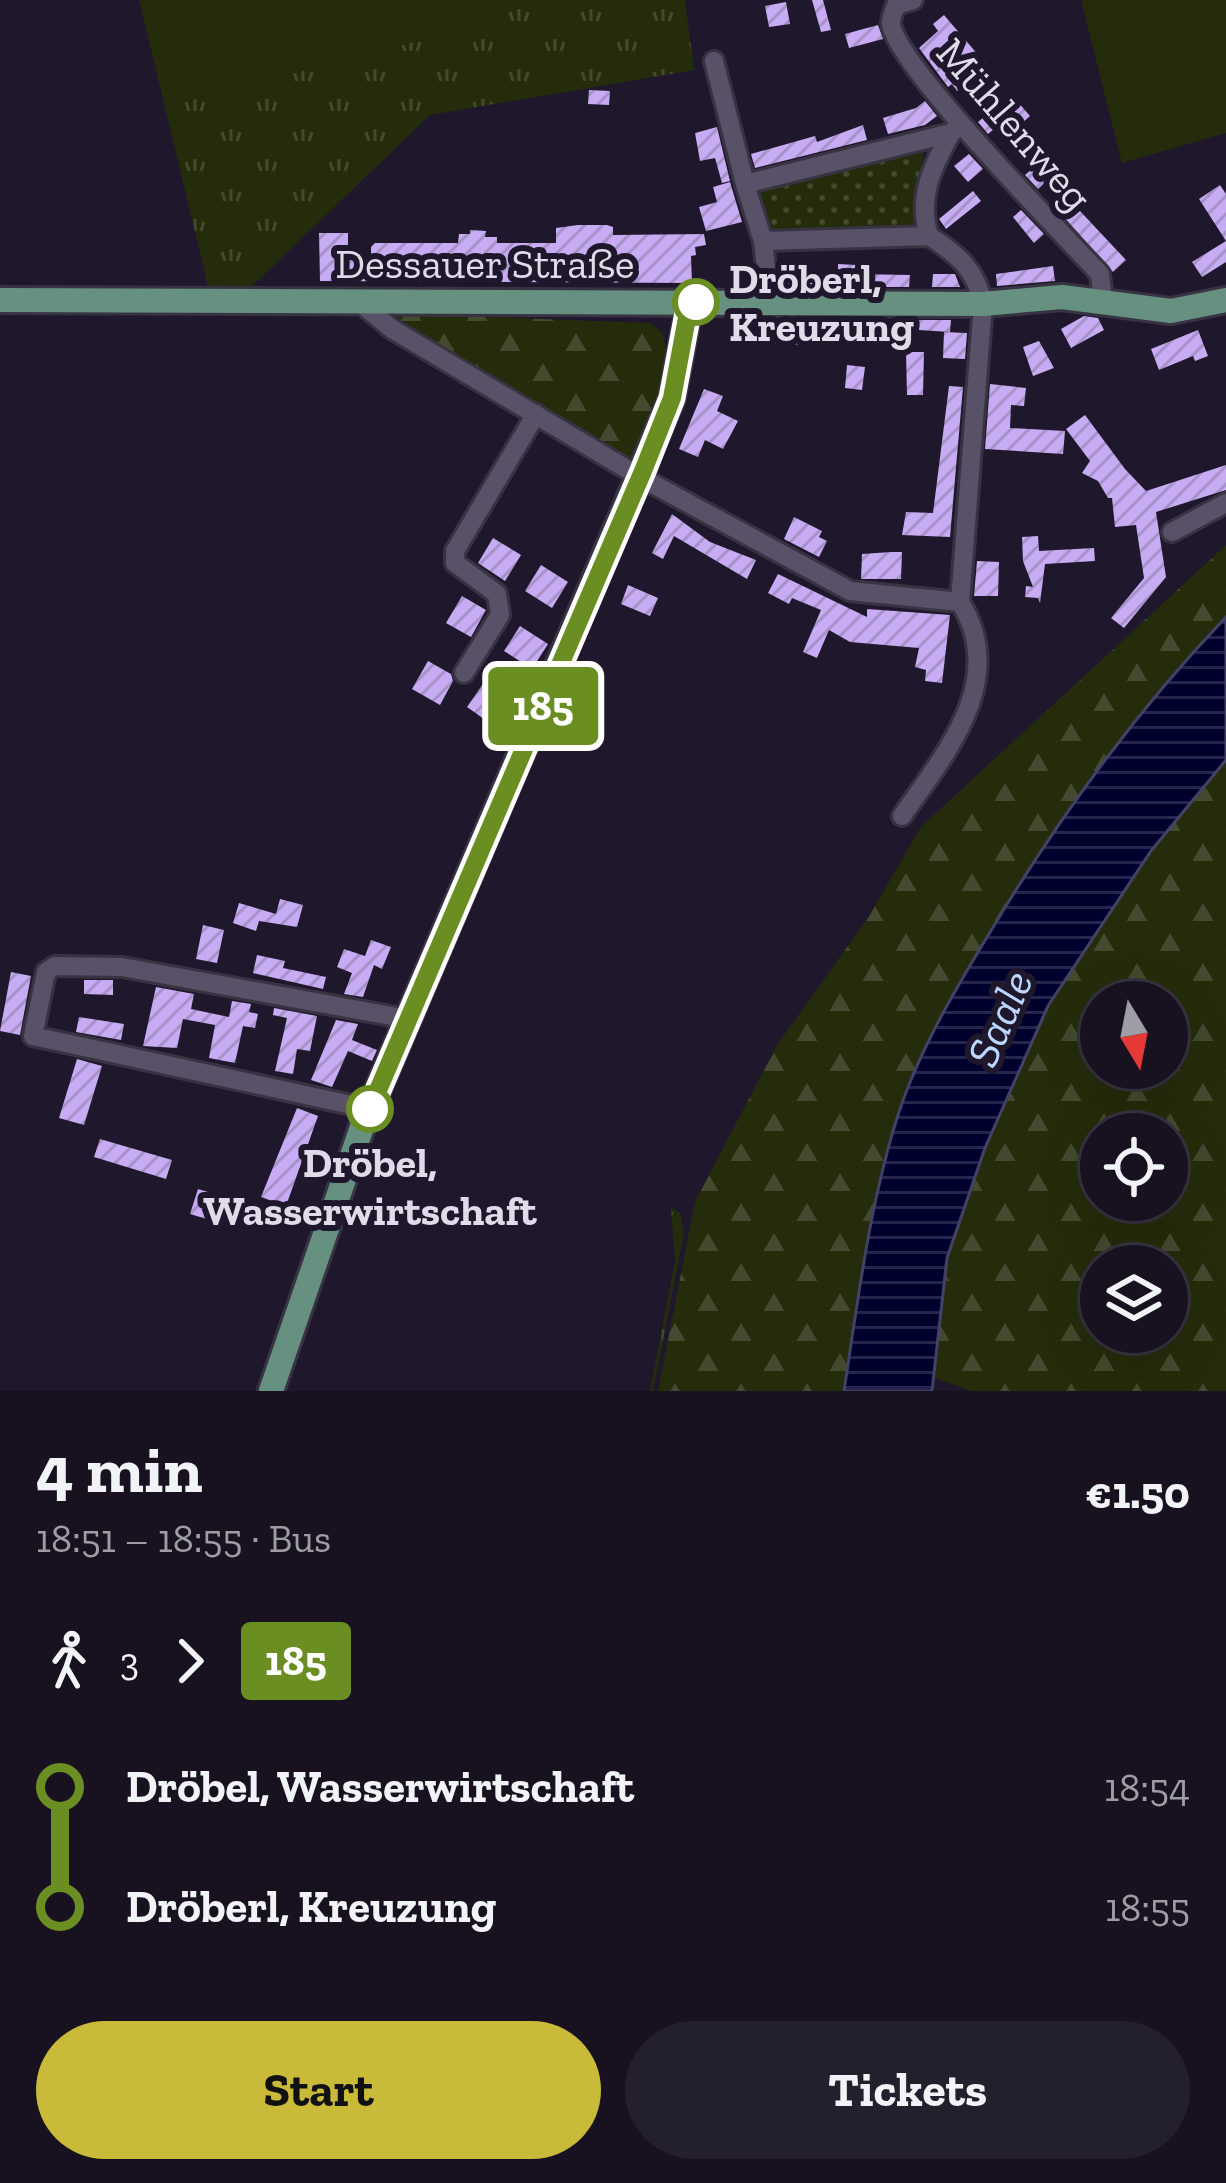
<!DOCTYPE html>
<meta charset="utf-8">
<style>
:root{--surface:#171120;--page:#241f2d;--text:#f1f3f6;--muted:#9e9da5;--line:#36313e;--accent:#caba3a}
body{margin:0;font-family:"Zilla Slab",serif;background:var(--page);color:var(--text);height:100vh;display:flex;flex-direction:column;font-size:45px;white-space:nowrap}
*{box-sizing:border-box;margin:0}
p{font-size:39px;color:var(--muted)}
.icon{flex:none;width:66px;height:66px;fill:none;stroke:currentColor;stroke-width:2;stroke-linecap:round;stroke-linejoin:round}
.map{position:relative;height:1391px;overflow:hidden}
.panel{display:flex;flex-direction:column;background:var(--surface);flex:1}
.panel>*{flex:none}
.badge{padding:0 24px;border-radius:9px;font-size:42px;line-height:78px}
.needle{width:78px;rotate:170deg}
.buttons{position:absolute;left:1080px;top:981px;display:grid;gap:24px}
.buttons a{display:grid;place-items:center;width:108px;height:108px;border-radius:50%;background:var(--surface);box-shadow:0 12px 48px #0002,0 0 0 3px var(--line);font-size:60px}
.map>.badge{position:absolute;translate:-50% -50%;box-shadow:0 0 0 6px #fff}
.legs{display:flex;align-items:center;gap:18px;height:132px;padding:0 36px;font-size:39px}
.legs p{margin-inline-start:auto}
.headline{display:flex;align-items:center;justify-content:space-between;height:204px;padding:0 36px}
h1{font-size:66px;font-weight:800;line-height:90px}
.primary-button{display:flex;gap:24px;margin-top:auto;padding:24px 36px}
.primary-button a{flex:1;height:138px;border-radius:72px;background:var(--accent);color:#111;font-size:48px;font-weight:800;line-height:138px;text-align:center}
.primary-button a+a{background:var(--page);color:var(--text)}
ul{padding:0 36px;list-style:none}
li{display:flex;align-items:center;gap:42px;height:120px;font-size:45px}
li i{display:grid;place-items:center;width:18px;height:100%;margin:0 15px;background:currentColor}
li i::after{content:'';width:30px;height:30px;margin:-15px;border:9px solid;border-radius:50%;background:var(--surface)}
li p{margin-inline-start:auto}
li:first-child i{background:linear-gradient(#0000 50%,currentColor 0)}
li:last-child i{background:linear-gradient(currentColor 50%,#0000 0)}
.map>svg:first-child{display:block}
.grass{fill:url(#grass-tufts)}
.forest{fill:url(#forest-firs);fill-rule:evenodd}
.park{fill:url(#park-dots)}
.garden{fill:#252c0b}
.water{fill:url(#water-rules);stroke:#434266;stroke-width:3}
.building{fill:url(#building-hatch)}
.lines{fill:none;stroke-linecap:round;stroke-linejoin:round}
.minor-casing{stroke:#383342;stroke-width:24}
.major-casing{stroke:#383342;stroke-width:30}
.minor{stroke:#595168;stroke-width:18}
.major{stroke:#669181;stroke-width:24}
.line-1-casing{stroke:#fff;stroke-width:27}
.line-1{stroke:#6b8e23;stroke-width:18}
.stop-1-dot{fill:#fff;stroke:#6b8e23;stroke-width:6}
.labels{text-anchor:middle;stroke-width:12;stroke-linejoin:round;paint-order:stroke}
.street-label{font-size:42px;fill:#dfdbe8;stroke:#1f172b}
.stop-label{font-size:42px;font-weight:bold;fill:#dfdbe8;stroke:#1f172b;text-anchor:start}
.water-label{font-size:45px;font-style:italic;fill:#bbd7ff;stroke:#1f172b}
</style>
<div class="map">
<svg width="1226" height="1391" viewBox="0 0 1226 1391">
<defs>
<pattern id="grass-tufts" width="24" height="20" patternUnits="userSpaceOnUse" patternTransform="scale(3)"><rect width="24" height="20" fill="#252c0b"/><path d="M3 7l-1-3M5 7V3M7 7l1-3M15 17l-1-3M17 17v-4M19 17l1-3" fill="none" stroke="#444a2f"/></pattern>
<pattern id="forest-firs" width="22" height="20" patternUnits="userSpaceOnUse" patternTransform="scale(3)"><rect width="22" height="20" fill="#252c0b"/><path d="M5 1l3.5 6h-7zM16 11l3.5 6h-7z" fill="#444a2f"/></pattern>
<pattern id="park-dots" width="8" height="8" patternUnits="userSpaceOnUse" patternTransform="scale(3)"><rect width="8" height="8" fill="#252c0b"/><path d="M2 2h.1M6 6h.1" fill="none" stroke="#444a2f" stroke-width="1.8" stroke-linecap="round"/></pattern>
<pattern id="water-rules" width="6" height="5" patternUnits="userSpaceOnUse" patternTransform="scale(3)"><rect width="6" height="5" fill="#00002f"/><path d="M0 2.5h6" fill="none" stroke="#25254d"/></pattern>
<pattern id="building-hatch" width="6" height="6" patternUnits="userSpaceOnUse" patternTransform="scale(3)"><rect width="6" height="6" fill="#c7acf3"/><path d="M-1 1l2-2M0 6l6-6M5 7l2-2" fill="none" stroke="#a692c8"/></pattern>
</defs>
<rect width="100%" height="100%" fill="#1f172b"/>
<!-- grass -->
<path class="grass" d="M526,0H685L694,70L430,115L249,289L210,294L165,107L489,22Z
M671,1207L680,1213L684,1233L653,1391H650L675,1262Z"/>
<!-- forest -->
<path class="forest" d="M385,313L650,323L662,332C676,376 648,424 631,465Z
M1226,545V617C1136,711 1062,813 995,924C959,983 921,1046 899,1112C870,1201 859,1299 844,1391H658L695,1202L777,1045L868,918L921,827Z
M1226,760V1391H970L934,1377L947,1258L985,1148L1048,1006L1151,851ZM1101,1002H1167V1068H1101ZM1101,1134H1167V1200H1101ZM1101,1266H1167V1332H1101Z"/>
<!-- park -->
<path class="park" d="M924,147L915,217L919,231L774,234L762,225L756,190Z"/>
<!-- garden -->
<path class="garden" d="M139,0H526L490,22L165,107Z
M1081,0H1226V133L1122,163Z"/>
<!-- water -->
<path class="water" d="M1226,617V760L1151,851L1048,1006L985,1148L947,1258L932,1391H844C858,1299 870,1201 899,1112C921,1046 959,983 995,924C1062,813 1136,711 1226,617Z"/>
<!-- building -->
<path class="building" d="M812,0H823L831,30L821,32Z
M786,2L790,24L769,27L765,6Z
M944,15L991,70L980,80L976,75L957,91L952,84L948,87L919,48L938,31L933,24Z
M878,25L883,39L849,48L845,34Z
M589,90L610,91L609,105L588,104Z
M1011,94L1030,116L1020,125L1011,115L988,134L978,122Z
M925,101L937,116L925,125L888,134L883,118L916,108Z
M863,125L867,140L755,168L751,154L815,136L817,142Z
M717,127L730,181L722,183L715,158L700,161L695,133Z
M969,154L983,169L968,182L954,166Z
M1039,163L1051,177L1038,189L1025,175Z
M730,182L742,222L706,231L699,207L717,202L713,187Z
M1220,185L1226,194V262L1202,277L1192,262L1226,241L1199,199Z
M973,191L981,201L946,229L939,219Z
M1065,195L1126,260L1113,272L1054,206Z
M1021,210L1044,234L1034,243L1013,217Z
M578,225H607L613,227V235L704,234L706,245L695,247L696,255L691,256L692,283L320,281L319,233H348V259H371V247L375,243H458L459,234H470V230L486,231L485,237H497V243H556V228Z
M838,264L857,265V274L910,275L909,287H788L789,271L838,272Z
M1053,266L1055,281L997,286L996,274Z
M933,274H955L960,287H932Z
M1084,316L1098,318L1104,330L1071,348L1061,329Z
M751,320H842V325L875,329V336H814L809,345L771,343L774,337L751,336Z
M919,320H951L950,332L919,330Z
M1198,330L1208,356L1195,361L1193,356L1159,370L1151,349Z
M944,332L967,333L965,359L943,358Z
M1039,341L1054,368L1033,376L1023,347Z
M906,352H924L923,395H907Z
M847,365L865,367L862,390L845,388Z
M990,384L1026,388L1024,406L1011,405L1010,428L1065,431L1063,454L985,449Z
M949,386L963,387L950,537L902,535L906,512L933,513Z
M704,389L723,396L717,411L738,421L723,449L705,440L698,457L679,449Z
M1085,415L1125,469L1146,491L1226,465V490L1156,512L1166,577L1124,628L1111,618L1144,578L1136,525L1115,527L1112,498H1108L1098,481L1082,473L1090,461L1066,429Z
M672,514L710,542L756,560L747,579L674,536L663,559L652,553Z
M794,517L822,531L819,537L827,541L819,557L784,539Z
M1038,536L1039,551L1094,548L1095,561L1045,564L1040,603L1038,598L1025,597L1026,586L1033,587L1023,561L1022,537Z
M493,538L521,555L505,581L478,563Z
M891,552H902L901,579H861L862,554Z
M977,561L999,562L998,596H974Z
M541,565L568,582L552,608L525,591Z
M778,574L867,617V609L950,615L942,683L925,681L926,670L915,667L919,648L850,642L829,630L817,658L803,652L821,610L792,598L789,604L768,593Z
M628,585L658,598L650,616L621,604Z
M462,596L486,610L471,637L446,623Z
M520,626L548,644L532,669L504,651Z
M428,661L451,674L453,681L440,705L412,689Z
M485,681L512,699L494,726L467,707Z
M280,899L303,905L297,927L259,921L256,931L233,923L239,903L276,914Z
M203,925L224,930L217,963L196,959Z
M371,940L391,947L382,969L374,965L363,997L344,994L352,973L337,967L344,949L365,956Z
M257,955L285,961L283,968L326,977L323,989L253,973Z
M11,972L31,976L20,1035L0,1031Z
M84,980H113V995L84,994Z
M156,987L194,994L191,1009L229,1017L232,1001L251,1004L249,1012L258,1014L255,1028L243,1026L235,1063L209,1058L215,1025L183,1019L177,1048L143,1046Z
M274,1008L317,1016L310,1051L297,1049L293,1074L275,1071L287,1018L273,1015Z
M79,1017L124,1024L121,1040L76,1032Z
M336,1020L358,1024L352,1040L377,1050L372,1061L348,1051L332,1087L311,1080Z
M77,1059L102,1066L84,1125L59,1118Z
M297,1108L318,1116L286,1206L261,1197Z
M100,1139L172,1160L166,1179L94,1157Z
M198,1189L244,1203L237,1228L190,1214Z"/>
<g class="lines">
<!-- minor casing -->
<g class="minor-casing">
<path id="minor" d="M913,0L896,5C894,11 891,17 891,23C894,63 1064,235 1100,274L1103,301
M714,61L745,184
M951,133C932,167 917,198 929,236L763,241L745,184L951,133L961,124
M763,241L770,303
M359,302L392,329L640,477L850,591L960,602
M1172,532L1226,503
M464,673L500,615L497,594L455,563V551L536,414
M902,816C945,754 1009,680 960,602L983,304C976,269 957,254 929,236
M370,1109L33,1036L46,972L55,966L122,967L408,1019"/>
</g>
<!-- major casing -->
<g class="major-casing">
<path id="major" d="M0,300L983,304L1062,297L1171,311L1226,300
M271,1391L362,1127L672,398L690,302"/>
</g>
<!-- minor -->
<use href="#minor" class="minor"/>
<!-- major -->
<use href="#major" class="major"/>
</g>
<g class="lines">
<!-- line-1 casing -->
<g class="line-1-casing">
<path id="line-1" d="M370,1109L643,471L672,398L690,302H696"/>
</g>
<!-- line-1 -->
<use href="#line-1" class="line-1"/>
</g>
<!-- markers -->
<g class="stop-1-dot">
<circle cx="696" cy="302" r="21"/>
<circle cx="370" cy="1109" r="21"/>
</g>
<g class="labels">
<!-- street labels -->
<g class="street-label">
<text transform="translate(1015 124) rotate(49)" y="15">Mühlenweg</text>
<text x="485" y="278">Dessauer Straße</text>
</g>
<!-- stop labels -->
<g class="stop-label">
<text x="729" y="293">Dröberl,<tspan x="729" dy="48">Kreuzung</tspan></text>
<text x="370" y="1177" text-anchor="middle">Dröbel,<tspan x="370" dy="48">Wasserwirtschaft</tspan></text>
</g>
<!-- water labels -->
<g class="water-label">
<text transform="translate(999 1018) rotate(-66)" y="16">Saale</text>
</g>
</g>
</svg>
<div class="buttons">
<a><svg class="needle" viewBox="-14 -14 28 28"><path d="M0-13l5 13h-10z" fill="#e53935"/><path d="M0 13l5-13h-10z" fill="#9e9da5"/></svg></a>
<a><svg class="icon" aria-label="locate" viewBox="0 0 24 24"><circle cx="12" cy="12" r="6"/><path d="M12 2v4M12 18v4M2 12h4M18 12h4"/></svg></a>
<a><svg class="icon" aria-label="layers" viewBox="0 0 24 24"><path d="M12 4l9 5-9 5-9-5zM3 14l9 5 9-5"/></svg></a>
</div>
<b class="badge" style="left:543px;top:706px;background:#6b8e23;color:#fff">185</b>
</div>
<section class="panel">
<div class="headline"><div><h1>4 min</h1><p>18:51 – 18:55 · Bus</p></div><b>€1.50</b></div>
<div class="legs"><svg class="icon" aria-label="walk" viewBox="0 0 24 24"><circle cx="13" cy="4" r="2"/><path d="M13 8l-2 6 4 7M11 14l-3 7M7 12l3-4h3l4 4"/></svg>3<svg class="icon" aria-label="forward" viewBox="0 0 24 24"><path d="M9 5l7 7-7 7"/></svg><b class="badge" style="background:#6b8e23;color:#fff">185</b></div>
<ul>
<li><i style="color:#6b8e23"></i><b>Dröbel, Wasserwirtschaft</b><p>18:54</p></li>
<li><i style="color:#6b8e23"></i><b>Dröberl, Kreuzung</b><p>18:55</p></li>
</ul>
<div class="primary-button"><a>Start</a><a>Tickets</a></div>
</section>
